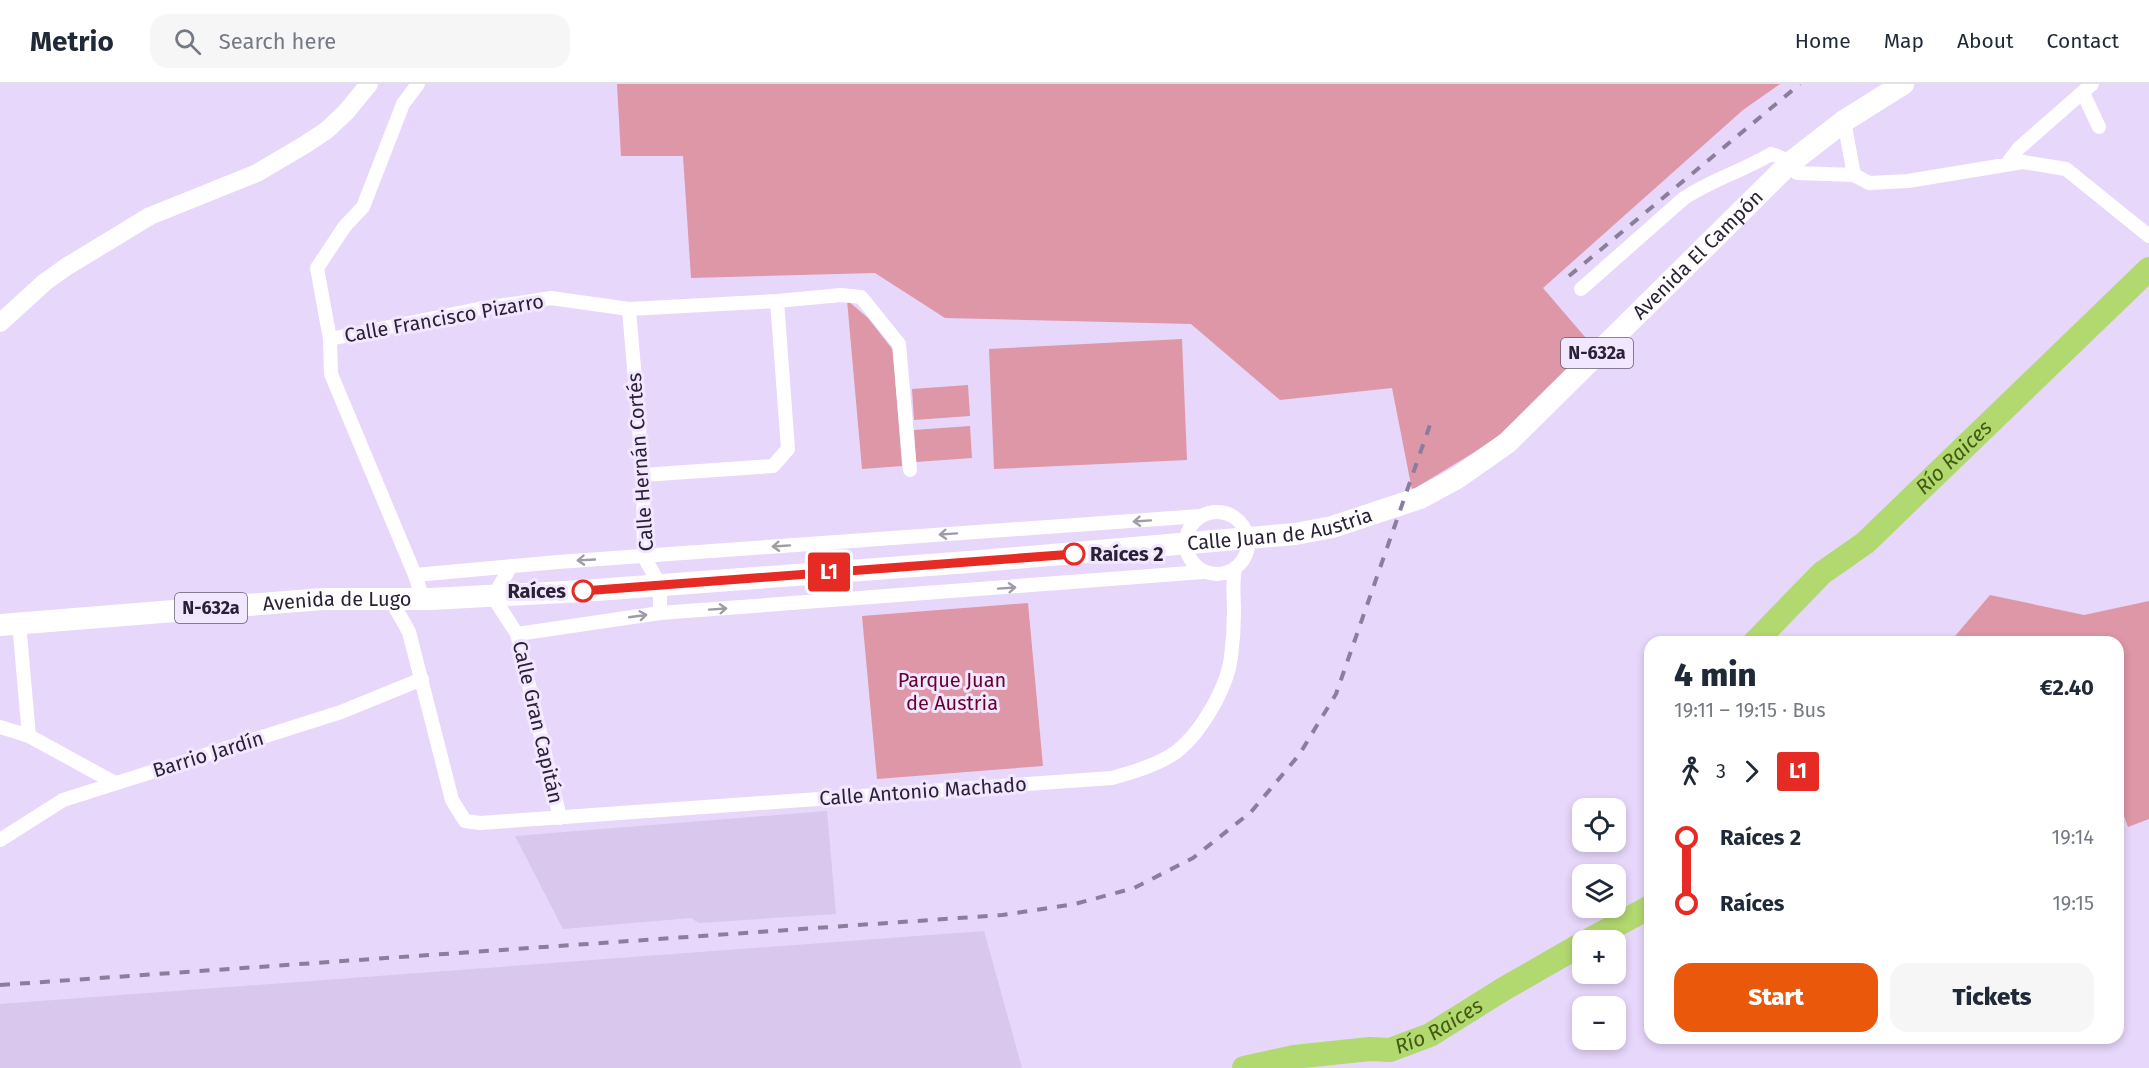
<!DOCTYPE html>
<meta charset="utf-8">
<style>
:root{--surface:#fff;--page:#f6f6f7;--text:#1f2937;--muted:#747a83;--line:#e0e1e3;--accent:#ea580c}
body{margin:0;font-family:"Fira Sans",sans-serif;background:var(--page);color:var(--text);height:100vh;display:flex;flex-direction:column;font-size:22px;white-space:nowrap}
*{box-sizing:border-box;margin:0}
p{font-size:20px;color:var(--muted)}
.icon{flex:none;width:33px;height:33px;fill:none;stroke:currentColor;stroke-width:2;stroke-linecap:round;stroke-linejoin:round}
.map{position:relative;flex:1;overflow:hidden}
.drawer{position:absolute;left:1644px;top:552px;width:480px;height:408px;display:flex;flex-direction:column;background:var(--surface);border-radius:18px;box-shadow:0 3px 9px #0003}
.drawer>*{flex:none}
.badge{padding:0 12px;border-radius:4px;font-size:21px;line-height:39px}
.fabs{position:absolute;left:1572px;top:714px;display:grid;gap:12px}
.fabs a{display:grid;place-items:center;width:54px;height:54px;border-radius:12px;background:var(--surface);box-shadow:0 3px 9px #0003;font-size:30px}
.map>.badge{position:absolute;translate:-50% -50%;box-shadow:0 0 0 3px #fff}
.legs{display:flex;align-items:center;gap:9px;height:66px;padding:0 30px;font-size:20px}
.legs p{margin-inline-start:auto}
.summary{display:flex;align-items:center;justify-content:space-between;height:102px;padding:0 30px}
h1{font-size:33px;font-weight:800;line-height:45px}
.button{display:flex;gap:12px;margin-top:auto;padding:12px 30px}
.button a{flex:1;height:69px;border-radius:18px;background:var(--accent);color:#fff;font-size:24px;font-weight:800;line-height:69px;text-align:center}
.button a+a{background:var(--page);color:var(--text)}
ul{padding:0 30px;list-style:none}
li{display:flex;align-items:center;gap:21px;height:66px;font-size:22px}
li i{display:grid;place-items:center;width:9px;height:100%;margin:0 8px;background:currentColor}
li i::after{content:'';width:15px;height:15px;margin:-8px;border:4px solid;border-radius:50%;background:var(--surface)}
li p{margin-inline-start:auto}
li:first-child i{background:linear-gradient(#0000 50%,currentColor 0)}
li:last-child i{background:linear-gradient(currentColor 50%,#0000 0)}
header{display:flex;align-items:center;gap:36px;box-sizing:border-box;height:84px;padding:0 30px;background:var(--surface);border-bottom:2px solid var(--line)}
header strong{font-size:28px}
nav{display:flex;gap:33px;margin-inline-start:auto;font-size:21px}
.search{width:420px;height:54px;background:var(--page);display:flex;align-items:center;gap:15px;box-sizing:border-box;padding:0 21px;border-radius:18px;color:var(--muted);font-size:22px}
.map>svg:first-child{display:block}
.built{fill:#d9c7ee}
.green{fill:#de97a6}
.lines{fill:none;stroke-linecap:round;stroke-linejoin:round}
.river{stroke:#b2d870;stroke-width:24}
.minor{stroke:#fff;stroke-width:14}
.tertiary{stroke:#fff;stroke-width:18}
.primary{stroke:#fff;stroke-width:22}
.rail{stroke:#8b7e9b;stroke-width:4;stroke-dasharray:10 10;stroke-linecap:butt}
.oneway{stroke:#a09ba5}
.line-1-casing{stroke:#fff;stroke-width:14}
.line-1{stroke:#e62b24;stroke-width:9}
.stop-1-dot{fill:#fff;stroke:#e62b24;stroke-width:3}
.labels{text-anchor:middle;stroke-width:6;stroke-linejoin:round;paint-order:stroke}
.shield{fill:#f1e7ff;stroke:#665c73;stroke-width:1.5}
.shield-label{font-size:18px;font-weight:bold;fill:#2b2137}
.street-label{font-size:20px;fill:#2b2137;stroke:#f1e7ff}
.stop-label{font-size:20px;font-weight:bold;fill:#2b2137;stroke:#f1e7ff;text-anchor:start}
.park-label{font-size:20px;fill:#69002c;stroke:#f1e7ff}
.water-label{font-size:21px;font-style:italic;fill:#435a10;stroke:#f1e7ff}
</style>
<header>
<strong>Metrio</strong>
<div class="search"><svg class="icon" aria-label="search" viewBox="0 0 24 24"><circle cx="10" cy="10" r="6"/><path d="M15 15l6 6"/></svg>Search here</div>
<nav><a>Home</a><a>Map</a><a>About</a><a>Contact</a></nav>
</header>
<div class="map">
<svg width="2149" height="984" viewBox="0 0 2149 984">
<rect width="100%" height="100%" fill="#e7d7fb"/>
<!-- built -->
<path class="built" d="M827,727L836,830L699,839L691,834L563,845L515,752Z
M984,847L1022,984H0V920Z"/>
<!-- green -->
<path class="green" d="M617,0H1780L1743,26L1543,204L1591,260L1506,349L1412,406L1392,304L1280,316L1191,240L945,234L875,189L691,194L683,72H621Z
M847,216L868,234L893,266L902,382L862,385Z
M1182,255L1187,376L994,385L989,265Z
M968,301L970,332L914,336L912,305Z
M970,342L972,374L916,378L914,346Z
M1990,511L2084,531L2149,517V735L2128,743L2118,716V558H1950Z
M1028,519L1043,682L877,695L862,532Z"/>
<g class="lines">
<!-- river -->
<g class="river">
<path id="s1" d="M1755,558L1822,489L1865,459L2149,185"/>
<path d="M1589,856L1650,823"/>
<path id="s2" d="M1244,984L1294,973L1370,965L1390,966L1430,951L1502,906L1582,860"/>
</g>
<!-- minor -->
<path class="minor" d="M418,0L403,20L363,123L345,142L317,184L330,255L331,290L415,491L423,515
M2083,9L2099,43
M1844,37L1854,91
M2006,81L2019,64L2092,0
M1581,205L1683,115C1710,96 1743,87 1771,70C1784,73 1790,79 1797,89L1854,91L1869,99L1908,97L2023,78L2066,85L2149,152
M629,225L643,391L644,473L660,501V529
M330,255L478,225L551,214L629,225L777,217L841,211L861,213L899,260L910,386
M643,391L773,382L788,365L777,217
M1186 459a31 31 0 1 1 62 0a31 31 0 1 1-62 0Z
M511,482L493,513L517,550L560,734
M415,491L558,478L1200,432
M391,516L409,548L452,716L465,737L480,739L1112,694C1133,688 1158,681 1176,668C1201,649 1227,604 1231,573C1233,558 1234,542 1234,527C1234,512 1232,500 1235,485
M19,539L29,652
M517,550L660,529L1203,488
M0,643L29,652L115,699
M0,756L63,716L341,628L422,595"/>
<!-- tertiary -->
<path class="tertiary" d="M0,239L45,198L66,183L150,132L257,89L306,60L327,46L346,28L369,0"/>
<!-- primary -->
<path class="primary" id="s3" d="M0,541L323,515H431L583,507L969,478L1295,450L1332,443L1420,414L1457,394L1507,359L1790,79L1844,37L1903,0"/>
<!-- rail -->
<path class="rail" d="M1569,192L1800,0
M0,901L1002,831L1075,820L1134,804L1193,774L1251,728L1299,671L1336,610L1432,335"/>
</g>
<!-- one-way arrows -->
<defs><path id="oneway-shaft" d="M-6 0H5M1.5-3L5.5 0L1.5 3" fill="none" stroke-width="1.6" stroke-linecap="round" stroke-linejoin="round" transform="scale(1.5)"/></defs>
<g class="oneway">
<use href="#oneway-shaft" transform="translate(1142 437) rotate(176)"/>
<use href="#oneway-shaft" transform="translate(948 450) rotate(176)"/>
<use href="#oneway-shaft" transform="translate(781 462) rotate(176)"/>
<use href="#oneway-shaft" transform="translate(586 476) rotate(177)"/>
<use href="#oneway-shaft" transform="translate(1007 504) rotate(-4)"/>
<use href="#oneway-shaft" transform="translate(718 525) rotate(-4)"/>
<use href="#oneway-shaft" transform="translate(638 532) rotate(-8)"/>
</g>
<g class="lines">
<!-- line-1 casing -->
<g class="line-1-casing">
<path id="line-1" d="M583,507L1074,470"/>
</g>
<!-- line-1 -->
<use href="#line-1" class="line-1"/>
</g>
<!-- markers -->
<g class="stop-1-dot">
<circle cx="1074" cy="470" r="10"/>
<circle cx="583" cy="507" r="10"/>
</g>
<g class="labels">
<!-- shield labels -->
<g class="shield">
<rect x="1561" y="254" width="72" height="30" rx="4.5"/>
<rect x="175" y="509" width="72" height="30" rx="4.5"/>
</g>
<g class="shield-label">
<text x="1597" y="275">N-632a</text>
<text x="211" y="530">N-632a</text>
</g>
<!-- street labels -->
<g class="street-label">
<text dy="7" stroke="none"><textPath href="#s3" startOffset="1800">Avenida El Campón</textPath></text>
<text transform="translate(444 234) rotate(-10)" y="7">Calle Francisco Pizarro</text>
<text transform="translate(640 378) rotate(-94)" y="7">Calle Hernán Cortés</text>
<text dy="7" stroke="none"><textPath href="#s3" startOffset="1284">Calle Juan de Austria</textPath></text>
<text dy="7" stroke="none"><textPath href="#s3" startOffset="338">Avenida de Lugo</textPath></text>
<text transform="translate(538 638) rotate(77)" y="7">Calle Gran Capitán</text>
<text transform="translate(208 670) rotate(-17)" y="7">Barrio Jardín</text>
<text transform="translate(923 707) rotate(-4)" y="7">Calle Antonio Machado</text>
</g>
<!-- stop labels -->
<g class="stop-label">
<text x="1090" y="477">Raíces 2</text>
<text x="566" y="514" text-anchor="end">Raíces</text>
</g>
<!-- park labels -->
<g class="park-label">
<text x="952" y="603">Parque Juan<tspan x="952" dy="23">de Austria</tspan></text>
</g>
<!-- water labels -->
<g class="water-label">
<text dy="7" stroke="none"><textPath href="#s1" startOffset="272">Río Raices</textPath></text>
<text dy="7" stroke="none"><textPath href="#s2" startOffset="202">Río Raices</textPath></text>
</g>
</g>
</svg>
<div class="fabs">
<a><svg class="icon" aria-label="locate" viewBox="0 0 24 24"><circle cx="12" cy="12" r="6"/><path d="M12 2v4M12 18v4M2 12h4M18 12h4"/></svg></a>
<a><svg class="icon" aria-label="layers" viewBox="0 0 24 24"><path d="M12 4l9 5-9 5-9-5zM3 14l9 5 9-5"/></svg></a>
<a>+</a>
<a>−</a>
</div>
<b class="badge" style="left:829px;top:488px;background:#e62b24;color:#fff">L1</b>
<section class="drawer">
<div class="summary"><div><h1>4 min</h1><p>19:11 – 19:15 · Bus</p></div><b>€2.40</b></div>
<div class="legs"><svg class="icon" aria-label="walk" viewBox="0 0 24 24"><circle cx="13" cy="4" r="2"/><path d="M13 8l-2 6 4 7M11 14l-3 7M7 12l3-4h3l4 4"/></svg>3<svg class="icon" aria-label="forward" viewBox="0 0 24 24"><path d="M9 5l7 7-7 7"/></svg><b class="badge" style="background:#e62b24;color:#fff">L1</b></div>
<ul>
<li><i style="color:#e62b24"></i><b>Raíces 2</b><p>19:14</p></li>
<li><i style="color:#e62b24"></i><b>Raíces</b><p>19:15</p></li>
</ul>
<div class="button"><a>Start</a><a>Tickets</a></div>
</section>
</div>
